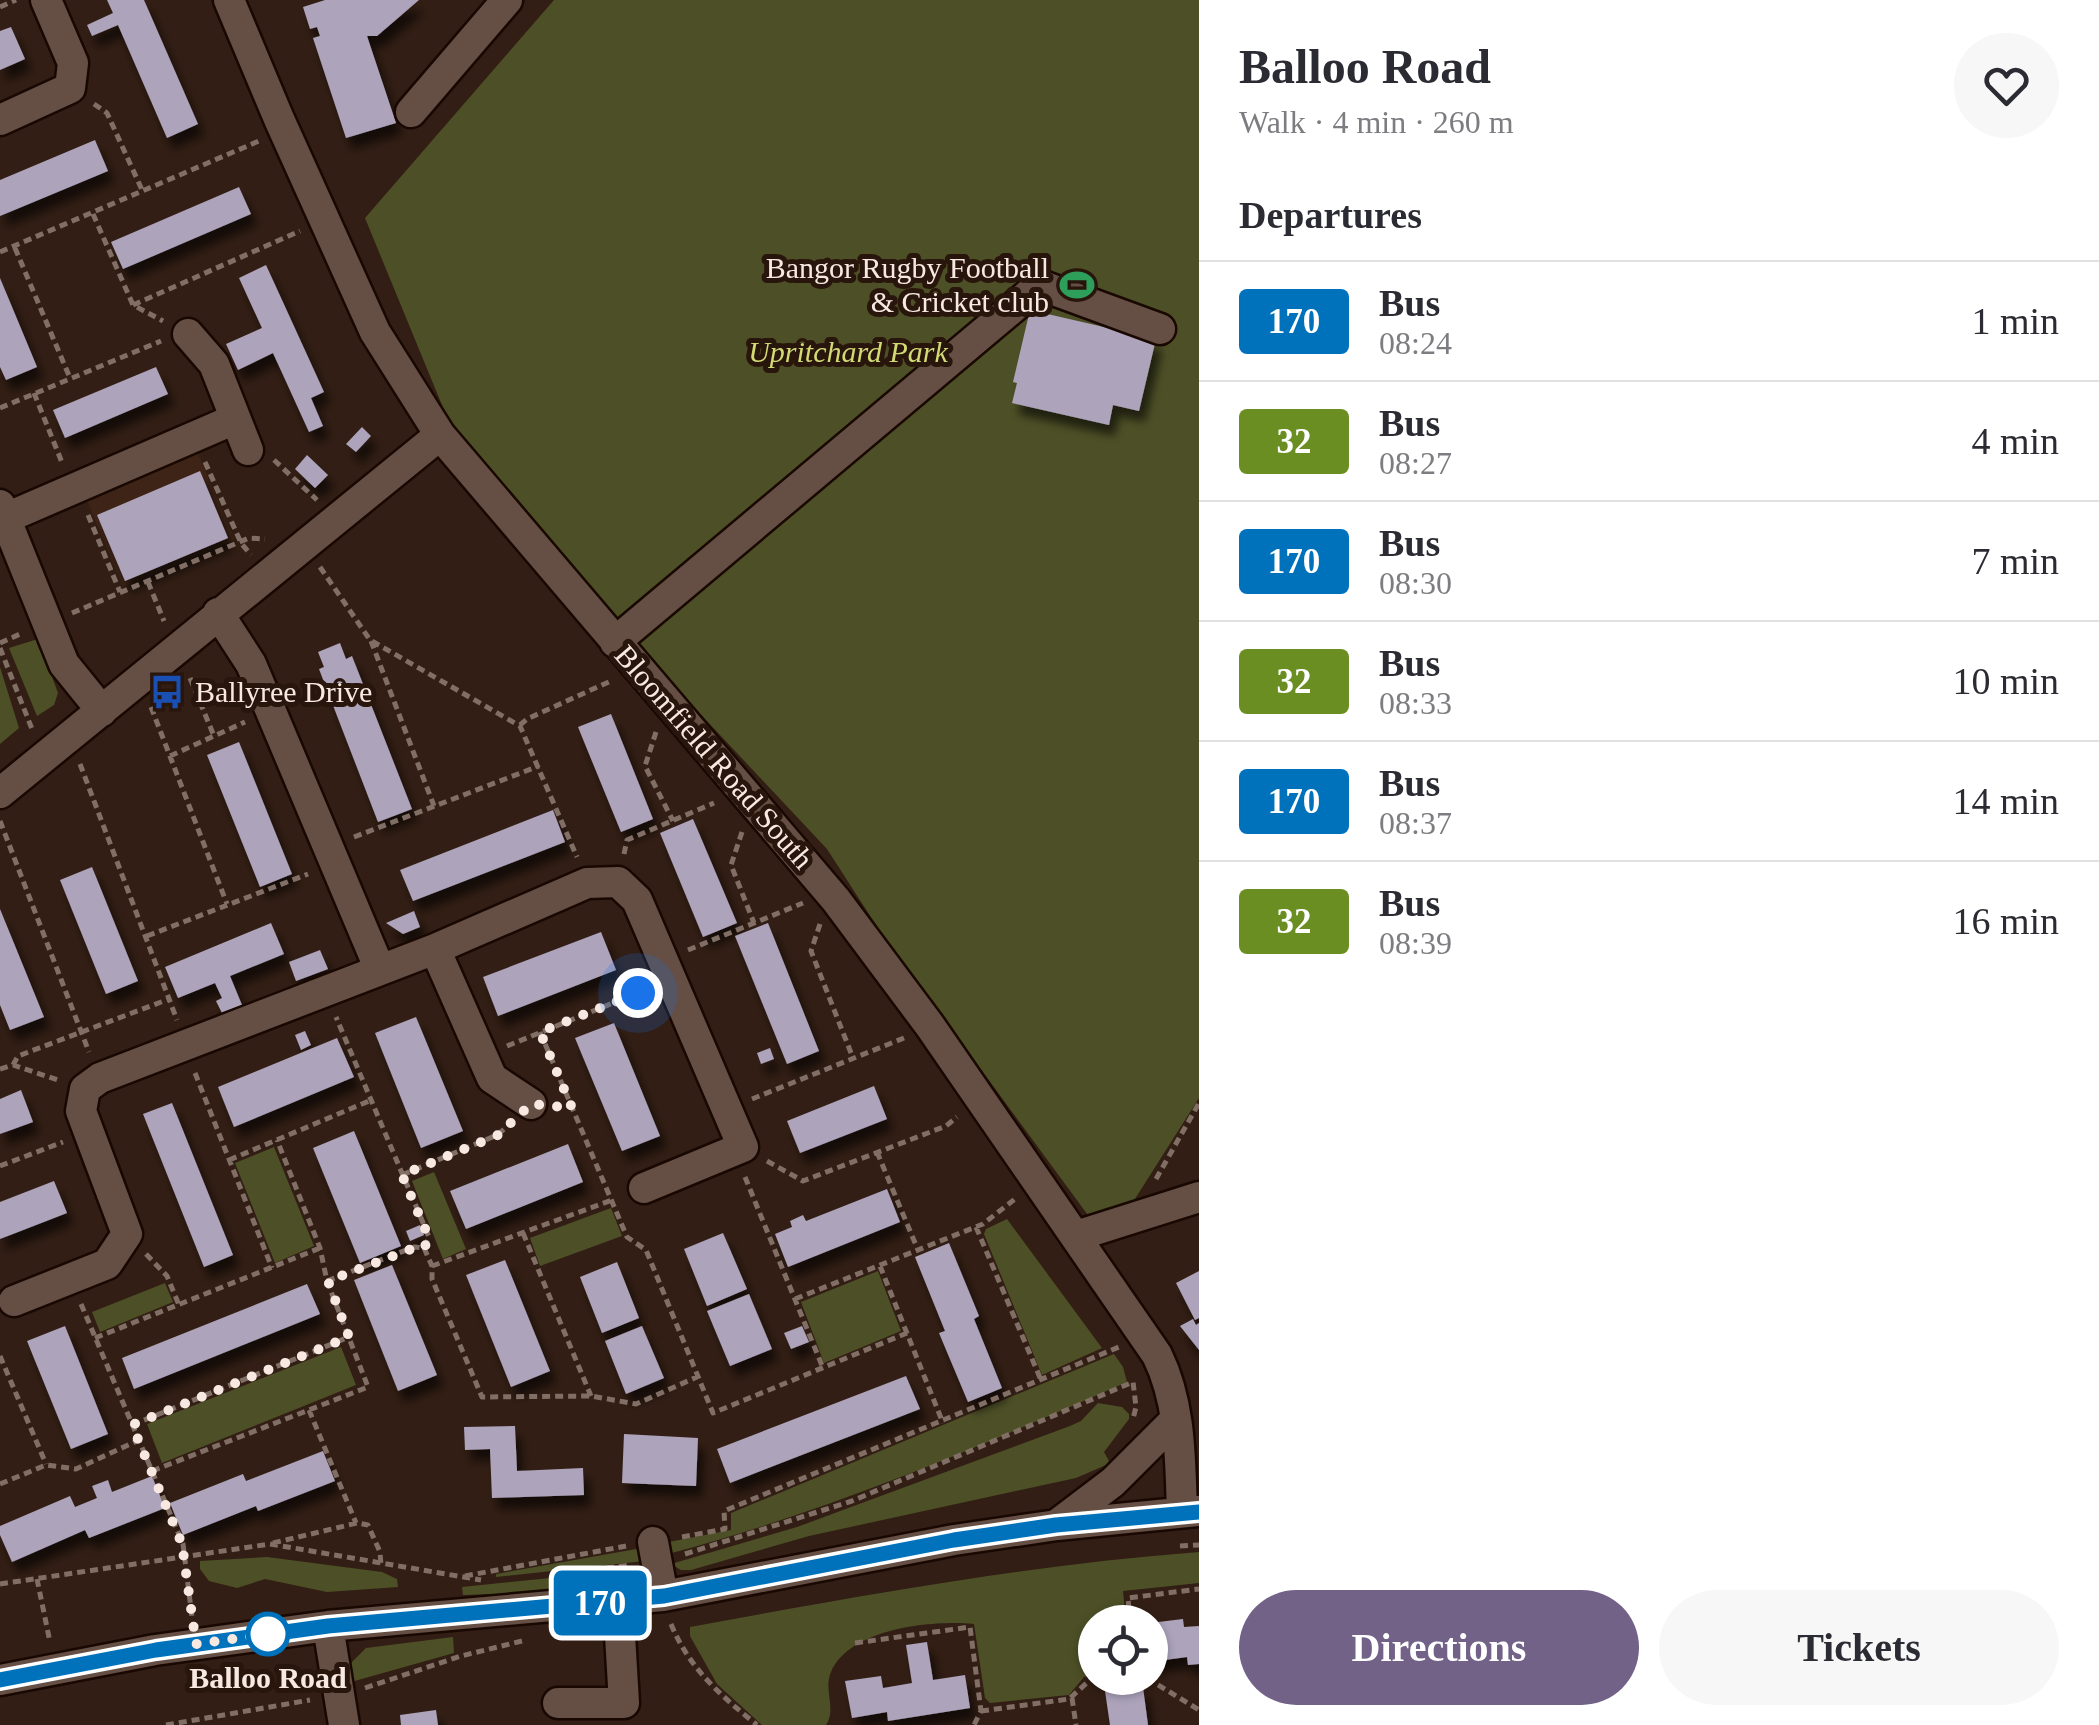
<!DOCTYPE html>
<meta charset="utf-8">
<style>
:root{--surface:#fff;--page:#f7f7f7;--text:#2b2b33;--muted:#7c7c81;--line:#e1e1e2;--accent:#726287}
body{margin:0;font-family:"Times New Roman",serif;background:var(--page);color:var(--text);height:100vh;display:flex;flex-direction:column;font-size:38px;white-space:nowrap}
*{box-sizing:border-box;margin:0}
p{font-size:32px;color:var(--muted)}
.icon{flex:none;width:55px;height:55px;fill:none;stroke:currentColor;stroke-width:2;stroke-linecap:round;stroke-linejoin:round}
.map{position:relative;flex:1;overflow:hidden}
.details{display:flex;flex-direction:column;background:var(--surface);width:900px}
.details>*{flex:none}
.badge{padding:0 20px;border-radius:8px;font-size:35px;line-height:65px}
.controls{position:absolute;left:1078px;top:1605px;display:grid;gap:20px}
.controls a{display:grid;place-items:center;width:90px;height:90px;border-radius:50%;background:var(--surface);box-shadow:0 2px 8px #0004;font-size:50px}
.you{position:absolute;width:50px;height:50px;margin:-25px;border:8px solid #fff;border-radius:50%;background:#1a73e8;box-shadow:0 0 0 15px #1a73e833}
.map>.badge{position:absolute;translate:-50% -50%;box-shadow:0 0 0 5px #fff}
h2{padding:0 40px;font-size:38px;line-height:90px}
.round{display:grid;place-items:center;flex:none;width:105px;height:105px;border-radius:52px;background:var(--page)}
.overview{display:flex;align-items:center;justify-content:space-between;height:170px;padding:0 40px}
h1{font-size:48px;font-weight:600;line-height:75px}
.primary-button{display:flex;gap:20px;margin-top:auto;padding:20px 40px}
.primary-button a{flex:1;height:115px;border-radius:60px;background:var(--accent);color:#fff;font-size:40px;font-weight:600;line-height:115px;text-align:center}
.primary-button a+a{background:var(--page);color:var(--text)}
ul{padding:0;list-style:none}
li{display:flex;align-items:center;gap:30px;height:120px;padding:0 40px;border-top:2px solid var(--line)}
li div{flex:1}
li b{display:block;font-size:38px}
li em{font-style:normal}
li .badge{min-width:110px;font-weight:700;text-align:center}
main{display:flex;flex:1;min-height:0}
.map>svg:first-child{display:block}
.built{fill:#3e2417}
.green{fill:#4d5026}
.building{fill:#ada4bc;filter:url(#shadow)}
.lines{fill:none;stroke-linecap:round;stroke-linejoin:round}
.minor-casing{stroke:#190802;stroke-width:35}
.path{stroke:#816f66;stroke-width:5;stroke-dasharray:8 5;stroke-linecap:butt}
.minor{stroke:#654e43;stroke-width:30}
.line-casing{stroke:#fff;stroke-width:22}
.line{stroke:#0072bc;stroke-width:15}
.walk{stroke:#f7e9e2;stroke-width:10;stroke-dasharray:0 18}
.stop-dot{fill:#fff;stroke:#0072bc;stroke-width:5}
.labels{text-anchor:middle;stroke-width:10;stroke-linejoin:round;paint-order:stroke}
.poi-label{font-size:30px;fill:#f7e9e2;stroke:#28150b;text-anchor:end}
.park-label{font-size:30px;font-style:italic;fill:#d2da73;stroke:#28150b}
.street-label{font-size:30px;fill:#f7e9e2;stroke:#28150b}
.stop-label{font-size:30px;font-weight:bold;fill:#f7e9e2;stroke:#28150b}
</style>
<main>
<div class="map">
<svg width="1199" height="1725" viewBox="0 0 1199 1725">
<defs>
<filter id="shadow"><feDropShadow dx="6" dy="11" stdDeviation="5" flood-color="#0009"/></filter>
</defs>
<rect width="100%" height="100%" fill="#321e14"/>
<!-- built -->
<path class="built" d="M197,451L235,540L123,587L86,498Z"/>
<!-- green -->
<path class="green" d="M554,0H1199V1098L1133,1202L1093,1222L885,939L827,849L674,686L458,444L365,218Z
M38,639L58,693L54,705L37,716L9,648Z
M0,667L19,728L0,744Z
M274,1147L314,1246L275,1263L235,1163Z
M434,1172L466,1249L443,1259L412,1181Z
M611,1208L622,1236L540,1266L530,1238Z
M1007,1219L1102,1348L1042,1375L984,1234L986,1229Z
M878,1271L901,1331L824,1363L801,1302Z
M165,1283L173,1302L100,1332L92,1312Z
M341,1347L356,1385L162,1463L147,1424Z
M1114,1354L1123,1367L1127,1382C977,1448 826,1512 668,1554L669,1542L731,1530V1513Z
M1098,1403L1122,1407L1129,1414V1419L1104,1452L1109,1461L1106,1465L1076,1478L809,1536L691,1570H681L671,1564L797,1527L1070,1426L1081,1421Z
M642,1548L644,1561L496,1577V1574Z
M1199,1552V1583L1123,1591L1126,1622H1095V1675L1084,1677L1069,1695L990,1703L985,1698L974,1624C933,1620 850,1628 831,1672C823,1690 837,1709 826,1725H762L717,1684L690,1636V1627C859,1596 1027,1565 1199,1552Z
M267,1557L382,1572L397,1579L398,1587L327,1592L265,1579L237,1588L209,1581L200,1569V1561Z
M639,1569L634,1580L628,1583L528,1593L463,1595L462,1587Z
M453,1637L454,1653L351,1682V1663L366,1648Z"/>
<!-- building -->
<path class="building" d="M107,0H144L198,124L167,138L118,25L92,36L87,25L113,13Z
M325,0H419L377,36H367L396,123L346,138L313,38L320,36L317,27L310,29L303,7Z
M11,27L25,59L0,70V31Z
M95,140L108,171L0,216V180Z
M239,187L251,214L123,269L111,242Z
M266,265L324,392L311,398L323,426L309,432L273,353L238,370L226,344L262,328L239,278Z
M0,278L37,367L6,380L0,367Z
M1030,310L1156,339L1139,411L1113,405L1109,425L1012,403L1017,383L1013,382Z
M156,367L168,394L65,438L53,410Z
M362,427L371,436L356,452L346,444Z
M307,455L328,475L315,488L295,469Z
M200,471L228,538L125,581L97,515Z
M340,643L346,659L352,656L412,809L378,822L319,669L324,667L318,652Z
M611,714L653,819L621,832L578,727Z
M239,742L292,874L260,887L207,755Z
M553,810L565,842L413,901L400,870Z
M693,819L737,923L703,937L660,833Z
M92,867L138,981L106,994L60,880Z
M0,909L44,1017L10,1030L0,1005Z
M414,911L420,927L403,934L386,923Z
M271,923L284,954L230,976L242,1005L222,1013L216,1001L222,998L215,983L178,998L165,967Z
M768,923L819,1051L787,1064L735,936Z
M601,932L616,970L498,1016L483,977Z
M320,950L328,969L296,981L289,962Z
M416,1017L463,1131L421,1148L375,1033Z
M614,1023L660,1136L622,1151L575,1038Z
M305,1031L311,1045L301,1050L295,1035Z
M337,1038L354,1077L234,1127L218,1087Z
M770,1048L774,1059L761,1064L757,1053Z
M874,1086L887,1119L800,1153L787,1121Z
M21,1090L33,1122L0,1134V1099Z
M172,1103L233,1255L204,1267L143,1114Z
M354,1131L401,1246L360,1263L313,1148Z
M568,1144L583,1182L466,1229L450,1191Z
M54,1181L67,1213L0,1239V1202Z
M887,1189L900,1222L788,1267L775,1234L792,1227L790,1221L803,1215L806,1221Z
M420,1225L424,1235L410,1241L406,1231Z
M723,1233L747,1289L707,1306L684,1249Z
M949,1243L979,1316L974,1319L1002,1388L968,1402L939,1333L945,1331L915,1257Z
M505,1260L550,1371L511,1387L466,1275Z
M617,1262L639,1318L602,1333L580,1277Z
M392,1265L437,1375L398,1391L354,1280Z
M1199,1271V1318L1195,1320L1176,1283Z
M307,1284L320,1314L134,1389L122,1358Z
M749,1294L772,1349L730,1366L707,1311Z
M1193,1319L1196,1325L1199,1323V1350L1180,1326Z
M65,1326L108,1434L71,1449L27,1341Z
M642,1326L664,1378L626,1394L605,1341Z
M802,1326L809,1342L791,1349L784,1333Z
M906,1376L920,1409L730,1483L717,1449Z
M515,1426L517,1471L583,1468L584,1495L492,1498L490,1449L465,1450L464,1427Z
M624,1434L698,1438L696,1486L622,1483Z
M323,1451L335,1481L258,1511L256,1506L183,1535L170,1503L243,1474L246,1481Z
M152,1476L165,1508L89,1538L85,1530L12,1562L0,1535V1526L70,1496L75,1507L97,1498L92,1486L108,1480L112,1492Z
M1183,1619L1184,1627L1199,1626V1664L1188,1665L1187,1657L1150,1662V1623Z
M927,1642L933,1680L965,1675L970,1708L888,1721L887,1712L852,1718L845,1681L881,1676L883,1688L912,1683L906,1645Z
M1143,1687L1148,1725H1110L1105,1691Z
M436,1710L438,1725H401L400,1715Z"/>
<g class="lines">
<!-- minor casing -->
<g class="minor-casing">
<path id="minor" d="M229,0L279,119L375,332L440,435L836,900L930,1026L1157,1355C1181,1404 1180,1458 1182,1512
M411,112L507,0
M0,120L70,88L73,63L46,0
M188,334L214,364L248,450
M0,505L64,664L102,711
M6,518L235,419
M218,613L251,664L380,970
M615,642L1040,285L1160,329
M0,793L440,435
M435,949L492,1078L531,1104
M1076,1236L1199,1197
M14,1301L107,1264L127,1234L81,1111L85,1089L100,1078L435,949L587,883L618,882L637,900L743,1147L644,1188
M1059,1523L1113,1482L1176,1419
M653,1542L663,1596
M328,1626L344,1725
M0,1680L155,1650L328,1626L663,1596L954,1540L1057,1525L1199,1511
M558,1703H624L618,1601"/>
</g>
<!-- path -->
<path class="path" d="M0,7L16,0
M94,104L107,113L143,192
M93,214L133,305L163,321
M15,248L70,378
M0,252L259,141
M133,305L300,231
M34,393L63,465
M0,408L161,341
M274,460L317,500
M205,462L241,543L251,555
M88,515L120,592
M320,567L370,640L520,726L577,857
M148,582L164,621
M72,613L249,538L265,539
M371,641L434,806
M0,643L20,634
M0,648L32,729
M190,678L214,736
M151,707L227,904
M520,725L527,719L613,680
M656,732L645,766L673,821
M170,756L245,722
M80,764L177,1020
M0,821L89,1052
M742,832L731,865L754,923
M354,837L539,766
M624,854L627,840L714,803
M820,924L811,951L853,1058
M147,936L308,874
M688,950L803,903
M540,1032L627,1237L646,1250L713,1413L907,1333
M507,1046L645,990
M13,1065L18,1056L169,999
M0,1069L13,1065L58,1080
M195,1073L272,1268
M752,1099L904,1038
M877,1152L918,1250
M229,1160L369,1101
M767,1161L803,1181L946,1126L957,1117
M0,1166L63,1142
M402,1175L497,1135L508,1126
M745,1177L823,1368
M1156,1179L1199,1103
M976,1227L1041,1380
M523,1233L591,1396
M424,1248L432,1266V1279L482,1397L591,1396L636,1404L697,1377
M146,1254L167,1276L179,1305
M432,1266L612,1200
M880,1266L943,1423
M327,1281L414,1247L424,1248L429,1237L336,1017
M795,1299L983,1224L1015,1199
M81,1304L183,1544L192,1617
M95,1338L320,1248
M0,1356L46,1464
M309,1410L356,1523
M132,1425L349,1337
M152,1471L368,1387L327,1281L320,1248L277,1140
M0,1484L46,1465L76,1469L139,1440
M682,1537L725,1529L724,1511L1119,1347
M273,1543L357,1523L368,1525L380,1552L381,1565
M1180,1546L1199,1545
M685,1554L852,1501L1133,1382L1136,1407L1133,1419
M606,1568L630,1565
M465,1576L626,1546
M37,1579L50,1642
M0,1584L270,1544L481,1580
M1130,1622L1128,1598L1199,1589
M671,1624C689,1668 720,1695 757,1725
M855,1643L970,1627L981,1711L974,1725
M1147,1678L1199,1710
M365,1688L461,1656L522,1641
M1072,1698L1076,1725
M981,1711L1069,1699L1091,1679L1105,1678
M166,1725L310,1700"/>
<!-- minor -->
<use href="#minor" class="minor"/>
</g>
<g class="lines">
<!-- line casing -->
<g class="line-casing">
<path id="line" d="M0,1680L156,1650L328,1626L664,1596L954,1540L1056,1525L1199,1512"/>
</g>
<!-- line -->
<use href="#line" class="line"/>
<!-- walk -->
<path class="walk" d="M268,1634L196,1644L182,1544L132,1425L349,1337L328,1281L414,1248H424L429,1238L402,1175L498,1135L531,1104L572,1108L540,1032L638,993"/>
</g>
<!-- icons -->
<defs>
<g id="stadium-bare" transform="scale(2.7)"><path d="M0-5a6.5 5 0 1 0 0 10a6.5 5 0 1 0 0-10ZM-3.5-1.8h7v3.6h-7Z" fill="#2e9e5b" stroke="#28150b" stroke-width="2.5" paint-order="stroke"/></g>
<g id="bus-bare" transform="scale(2.7)"><path d="M-5-6H5V4H4V6H2V4H-2V6H-4V4H-5ZM-3.5-4V0h7V-4ZM-3.5 1.2v1.5H-2V1.2ZM2 1.2v1.5H3.5V1.2Z" fill="#1a4fb4" stroke="#28150b" stroke-width="2.5" paint-order="stroke"/></g>
</defs>
<g fill-rule="evenodd">
<use href="#stadium-bare" x="1077" y="285"/>
<use href="#bus-bare" x="167" y="692"/>
</g>
<!-- markers -->
<circle class="stop-dot" cx="268" cy="1634" r="20"/>
<g class="labels">
<!-- poi labels -->
<g class="poi-label">
<text x="1049" y="278">Bangor Rugby Football<tspan x="1049" dy="34">&amp; Cricket club</tspan></text>
<text x="195" y="702" text-anchor="start">Ballyree Drive</text>
</g>
<!-- park labels -->
<g class="park-label">
<text x="848" y="362">Upritchard Park</text>
</g>
<!-- street labels -->
<g class="street-label">
<text transform="translate(714 757) rotate(49)" y="10">Bloomfield Road South</text>
</g>
<!-- stop labels -->
<g class="stop-label">
<text x="268" y="1688">Balloo Road</text>
</g>
</g>
</svg>
<div class="controls">
<a><svg class="icon" aria-label="locate" viewBox="0 0 24 24"><circle cx="12" cy="12" r="6"/><path d="M12 2v4M12 18v4M2 12h4M18 12h4"/></svg></a>
</div>
<div class="you" style="left:638px;top:993px"></div>
<b class="badge" style="left:600px;top:1603px;background:#0072bc;color:#fff">170</b>
</div>
<section class="details">
<div class="overview"><div><h1>Balloo Road</h1><p>Walk · 4 min · 260 m</p></div><a class="round"><svg class="icon" aria-label="heart" viewBox="0 0 24 24"><path d="M12 20l-8-8c-3-5 5-10 8-4 3-6 11-1 8 4z"/></svg></a></div>
<h2>Departures</h2>
<ul>
<li><span class="badge" style="background:#0072bc;color:#fff">170</span><div><b>Bus</b><p>08:24</p></div><em>1 min</em></li>
<li><span class="badge" style="background:#6b8e23;color:#fff">32</span><div><b>Bus</b><p>08:27</p></div><em>4 min</em></li>
<li><span class="badge" style="background:#0072bc;color:#fff">170</span><div><b>Bus</b><p>08:30</p></div><em>7 min</em></li>
<li><span class="badge" style="background:#6b8e23;color:#fff">32</span><div><b>Bus</b><p>08:33</p></div><em>10 min</em></li>
<li><span class="badge" style="background:#0072bc;color:#fff">170</span><div><b>Bus</b><p>08:37</p></div><em>14 min</em></li>
<li><span class="badge" style="background:#6b8e23;color:#fff">32</span><div><b>Bus</b><p>08:39</p></div><em>16 min</em></li>
</ul>
<div class="primary-button"><a>Directions</a><a>Tickets</a></div>
</section>
</main>
